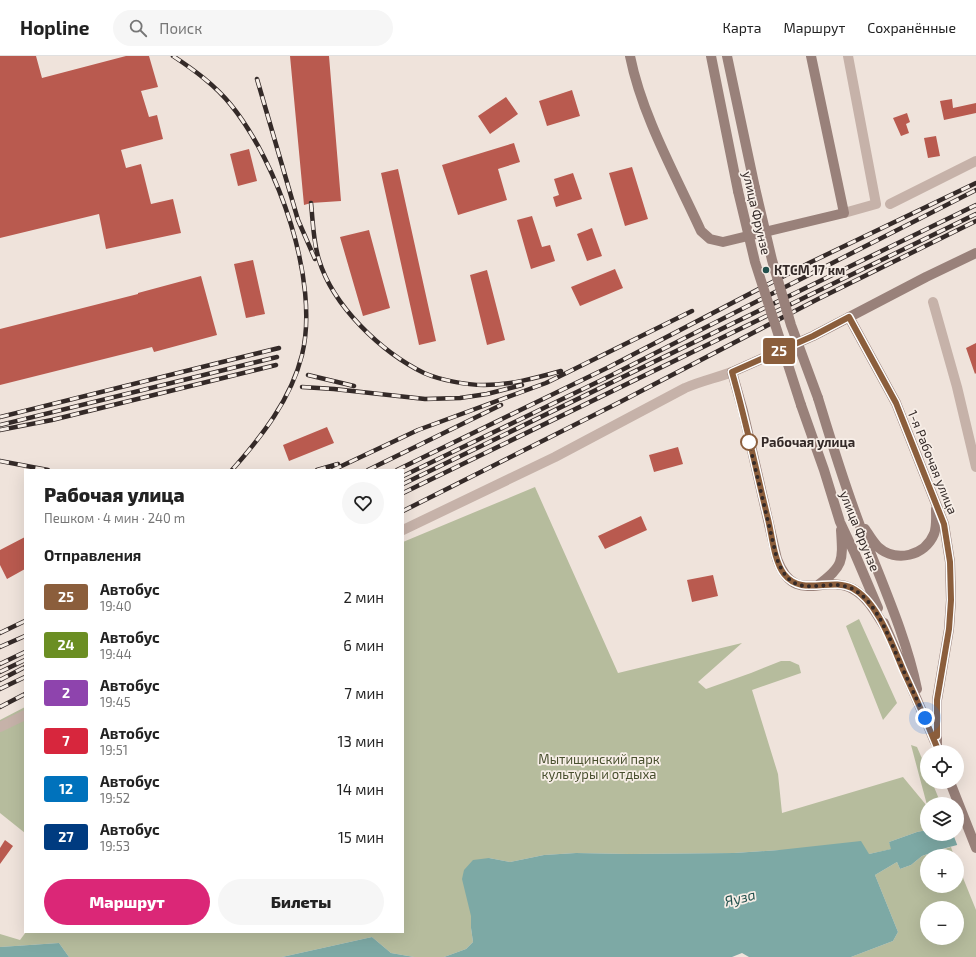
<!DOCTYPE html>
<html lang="ru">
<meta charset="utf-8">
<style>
:root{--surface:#fff;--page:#f6f6f6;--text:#222;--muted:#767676;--line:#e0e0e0;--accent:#db2777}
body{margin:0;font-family:"Exo 2",sans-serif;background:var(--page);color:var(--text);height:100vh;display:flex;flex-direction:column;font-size:15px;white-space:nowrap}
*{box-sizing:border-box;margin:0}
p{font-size:13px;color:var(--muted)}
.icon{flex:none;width:22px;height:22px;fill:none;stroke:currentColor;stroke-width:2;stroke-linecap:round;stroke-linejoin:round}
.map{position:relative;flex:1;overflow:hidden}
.side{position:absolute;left:24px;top:413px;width:380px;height:464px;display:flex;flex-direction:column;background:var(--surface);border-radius:0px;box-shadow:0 4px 16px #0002}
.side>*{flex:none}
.badge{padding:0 8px;border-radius:3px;font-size:14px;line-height:26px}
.fabs{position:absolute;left:920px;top:689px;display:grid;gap:8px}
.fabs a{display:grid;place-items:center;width:44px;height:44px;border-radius:50%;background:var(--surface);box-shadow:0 4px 16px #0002;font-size:20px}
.you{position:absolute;width:20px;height:20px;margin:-10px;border:3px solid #fff;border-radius:50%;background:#1a73e8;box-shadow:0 0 0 6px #1a73e833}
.map>.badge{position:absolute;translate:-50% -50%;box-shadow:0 0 0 2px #fff}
h2{padding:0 20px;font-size:15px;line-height:36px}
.round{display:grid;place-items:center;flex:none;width:42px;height:42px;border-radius:21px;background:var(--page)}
.headline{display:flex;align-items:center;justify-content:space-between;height:68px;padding:0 20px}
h1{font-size:19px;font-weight:800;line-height:30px}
.cta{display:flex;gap:8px;margin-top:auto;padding:8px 20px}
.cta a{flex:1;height:46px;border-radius:24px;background:var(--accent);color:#fff;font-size:16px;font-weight:800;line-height:46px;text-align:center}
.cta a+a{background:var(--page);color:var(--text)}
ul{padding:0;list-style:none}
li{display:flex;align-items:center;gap:12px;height:48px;padding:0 20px}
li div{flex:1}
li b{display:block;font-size:15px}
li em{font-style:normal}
li .badge{min-width:44px;font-weight:700;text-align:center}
header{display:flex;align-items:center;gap:24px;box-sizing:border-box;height:56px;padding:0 20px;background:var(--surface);border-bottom:1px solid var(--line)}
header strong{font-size:19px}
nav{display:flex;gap:22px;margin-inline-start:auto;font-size:14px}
.search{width:280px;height:36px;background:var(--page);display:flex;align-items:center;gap:10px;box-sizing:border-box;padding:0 14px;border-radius:22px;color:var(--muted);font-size:15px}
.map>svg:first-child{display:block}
.green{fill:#b6bc9d;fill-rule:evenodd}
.water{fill:#7da9a5}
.pier{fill:#efe3db}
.building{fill:#b95a4f}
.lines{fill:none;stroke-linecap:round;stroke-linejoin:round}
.street{stroke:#c6b2a9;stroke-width:10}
.secondary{stroke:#99817a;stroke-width:10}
.rail-casing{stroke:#342a28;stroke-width:4.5}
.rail{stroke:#f7eee7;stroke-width:3;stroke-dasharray:9;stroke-linecap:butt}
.secondary-bridge{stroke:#99817a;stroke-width:10}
.line-casing{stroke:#fff;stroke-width:9}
.line{stroke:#8b5e3c;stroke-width:6}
.walk{stroke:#342a28;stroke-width:4;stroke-dasharray:0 7.2}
.poi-dot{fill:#22514d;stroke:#f7eee7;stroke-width:1.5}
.stop-dot{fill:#fff;stroke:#8b5e3c;stroke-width:2}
.labels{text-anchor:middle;stroke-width:3.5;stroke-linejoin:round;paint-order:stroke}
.street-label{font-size:13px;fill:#342a28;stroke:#f7eee7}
.poi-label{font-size:13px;font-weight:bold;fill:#342a28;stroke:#f7eee7;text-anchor:start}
.stop-label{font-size:13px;font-weight:bold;fill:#342a28;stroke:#f7eee7;text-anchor:start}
.park-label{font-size:13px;fill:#484f2e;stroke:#f7eee7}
.water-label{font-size:14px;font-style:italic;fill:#22514d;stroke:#f7eee7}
</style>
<header>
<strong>Hopline</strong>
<div class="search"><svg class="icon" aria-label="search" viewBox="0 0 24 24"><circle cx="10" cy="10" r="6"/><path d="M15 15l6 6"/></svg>Поиск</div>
<nav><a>Карта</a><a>Маршрут</a><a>Сохранённые</a></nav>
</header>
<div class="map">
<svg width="976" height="901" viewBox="0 0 976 901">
<rect width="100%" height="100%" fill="#efe3db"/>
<!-- green -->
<path class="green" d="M535,431L618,617L742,587L698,626L706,633L751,617L781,605H790L799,609L801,617L752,634L778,718L782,757L903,721L927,750V774L917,776L889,786L892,793L869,798L779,794L734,797L629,798L576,797L544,799L510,806L489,802L471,860V872L473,886L466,893L444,901H414L391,897L372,881L282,901H69L59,887L0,891V878L20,884L26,876H403V486Z
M859,563L897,647L883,664L846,570Z
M25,651V777L0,757V664Z
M911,689L917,691L927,714V726H932L941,748L927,749Z
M951,791L954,800H927V830H957V807L976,854V901H851L893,885L898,876L875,819L897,806L900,813L911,809L922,800ZM927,852H957V882H927Z"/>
<!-- water -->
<path class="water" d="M927,774V778H957L976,784L942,793L922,800L911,809L900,813L897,806L875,819L898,876L893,885L851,901H749L742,897L732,901H444L466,893L473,886L471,872V860L462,823L464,814L473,804L489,802L510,806L544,799L576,797L629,798L734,797L779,794L861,785L869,798L891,793L889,786L917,776Z
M372,881L391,897L414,901H282Z
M59,887L69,901H0V891Z"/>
<!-- pier -->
<path class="pier" d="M976,764V786L958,791L953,778H957V766Z"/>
<!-- building -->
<path class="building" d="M0,0H36L42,22L126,0H149L158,31L141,35L149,61L157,59L163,83L121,94L126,112L141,108L151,148L173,143L181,177L106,193L99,158L0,182Z
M290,0H329L341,145L311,147L304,149Z
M572,34L580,60L547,70L539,45Z
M506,41L518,58L490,78L478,60Z
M952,43L953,52L976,47V57L944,64L940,45Z
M907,57L910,66L906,68L909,77L901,80L893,62Z
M936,80L940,100L928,102L924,82Z
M514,87L520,106L498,113L507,144L458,159L442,109Z
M249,93L257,125L238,130L230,98Z
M632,111L648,163L625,170L609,117Z
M398,113L436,285L419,289L381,117Z
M573,117L582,143L556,151L553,141L559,139L554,123Z
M532,160L542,191L550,189L555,205L531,213L517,164Z
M592,172L602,200L587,205L577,178Z
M369,174L390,252L363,260L340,181Z
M253,204L265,258L246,262L234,208Z
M615,213L623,232L580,250L571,231Z
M487,214L505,284L487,289L470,219Z
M201,220L217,279L154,296L152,291L0,329V273L138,238V237Z
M976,287V317L975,318L966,292Z
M327,371L334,387L289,405L283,389Z
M678,391L683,408L654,416L649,399Z
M641,460L647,474L605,493L598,480Z
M25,481V513L7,523L0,509V494Z
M713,519L718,540L692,546L687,524Z
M5,784L13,790L0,808V792Z"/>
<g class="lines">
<!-- street -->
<path class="street" d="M890,148L976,105
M844,157L876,148L848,0
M933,246L957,331L976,411
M403,474L555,401L685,332C701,325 716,322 732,316
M0,671L25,659"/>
<!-- secondary -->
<path class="secondary" d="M630,0C642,60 676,120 701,175L710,183L723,186L844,157L811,0
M711,0L738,135
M727,0L755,132
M849,261L896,347L944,468L950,506L951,544L949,573L937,644V692
M818,342C832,388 846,435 864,480C883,530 906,580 917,633
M801,349L824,414L840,466L855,498L878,552
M865,473C869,479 873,486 878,491C896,507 925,500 934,478C937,470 936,462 936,453
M818,529C844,510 843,505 841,474
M884,567L935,686
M886,573C877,559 868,541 853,533C823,517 795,551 777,503L743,355L732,316L813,280L926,221L976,197
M950,726L976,792"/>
<!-- rail casing -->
<g class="rail-casing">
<path id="rail" d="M173,0C194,14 215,29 231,49C278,107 320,225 302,299C291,343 262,380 232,414
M257,23L298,164L315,203
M311,147C313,166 313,185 319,204C333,250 381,296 424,317C440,324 466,329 484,329C510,329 536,322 561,315
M308,319L354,330
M302,331L334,333L425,343L460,342L487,338L522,329
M0,361L279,292
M0,369L277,301
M0,374L52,364L276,309
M0,405L48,414
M317,414L338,408
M333,414L418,374L546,327L692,255
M368,414L501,349
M397,414L609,311L809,207L976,127
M403,420L610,320L976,134
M403,428L976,149
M403,437L976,158
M403,455L622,345L818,243L976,165
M0,577L25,565
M0,591L25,580
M0,608L25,596
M0,616L25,604
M0,624L25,611
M0,633L25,621
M0,651L25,638"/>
</g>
<!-- rail -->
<use href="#rail" class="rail"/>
<!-- secondary-bridge -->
<path class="secondary-bridge" d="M755,132L772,204L791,269L818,342
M738,135L755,206L801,349"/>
</g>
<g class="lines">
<!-- line casing -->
<g class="line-casing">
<path id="line" d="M937,680V644L949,573L951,544L950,506L944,468L896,347L849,261L813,280L732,316C746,365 756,414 768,463C772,479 774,505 784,518C802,541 830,521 852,532C878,545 893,591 904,616C916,642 928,669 939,696"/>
</g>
<!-- line -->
<use href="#line" class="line"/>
<!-- walk -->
<path class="walk" d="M749,386L777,503C795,553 829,514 859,537C879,552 890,584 900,607C908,625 917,643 925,662"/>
</g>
<!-- markers -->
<circle class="poi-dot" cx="766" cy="214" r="4"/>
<circle class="stop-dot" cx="749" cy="386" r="8"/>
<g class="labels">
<!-- street labels -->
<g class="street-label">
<text transform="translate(757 157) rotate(77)" y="5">улица Фрунзе</text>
<text transform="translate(933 406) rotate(68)" y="5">1-я Рабочая улица</text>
<text transform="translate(860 475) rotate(68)" y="5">улица Фрунзе</text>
</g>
<!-- poi labels -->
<g class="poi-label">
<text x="774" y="219">КТСМ 17 км</text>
</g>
<!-- stop labels -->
<g class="stop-label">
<text x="761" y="391">Рабочая улица</text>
</g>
<!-- park labels -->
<g class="park-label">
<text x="599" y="708">Мытищинский парк<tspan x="599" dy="15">культуры и отдыха</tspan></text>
</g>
<!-- water labels -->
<g class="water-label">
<text transform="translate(740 842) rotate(-14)" y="5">Яуза</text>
</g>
</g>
</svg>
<div class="fabs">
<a><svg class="icon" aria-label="locate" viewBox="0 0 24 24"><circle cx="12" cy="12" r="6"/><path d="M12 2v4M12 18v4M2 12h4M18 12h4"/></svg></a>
<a><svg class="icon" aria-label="layers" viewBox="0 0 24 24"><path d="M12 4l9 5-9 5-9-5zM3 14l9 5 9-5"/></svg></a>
<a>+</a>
<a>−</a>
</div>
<div class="you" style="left:925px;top:662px"></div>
<b class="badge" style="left:779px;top:295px;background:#8b5e3c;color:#fff">25</b>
<section class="side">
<div class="headline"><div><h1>Рабочая улица</h1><p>Пешком · 4 мин · 240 m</p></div><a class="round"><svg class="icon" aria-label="heart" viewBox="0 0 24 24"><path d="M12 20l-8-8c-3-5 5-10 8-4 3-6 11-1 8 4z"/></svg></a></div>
<h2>Отправления</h2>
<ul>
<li><span class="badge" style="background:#8b5e3c;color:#fff">25</span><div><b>Автобус</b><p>19:40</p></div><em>2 мин</em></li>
<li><span class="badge" style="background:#6b8e23;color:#fff">24</span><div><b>Автобус</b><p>19:44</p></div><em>6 мин</em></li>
<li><span class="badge" style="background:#8e44ad;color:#fff">2</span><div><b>Автобус</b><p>19:45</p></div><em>7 мин</em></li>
<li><span class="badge" style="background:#d7263d;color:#fff">7</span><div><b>Автобус</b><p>19:51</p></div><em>13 мин</em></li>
<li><span class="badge" style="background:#0072bc;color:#fff">12</span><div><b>Автобус</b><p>19:52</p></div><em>14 мин</em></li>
<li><span class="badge" style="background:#003b80;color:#fff">27</span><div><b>Автобус</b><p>19:53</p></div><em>15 мин</em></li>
</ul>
<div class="cta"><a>Маршрут</a><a>Билеты</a></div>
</section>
</div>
